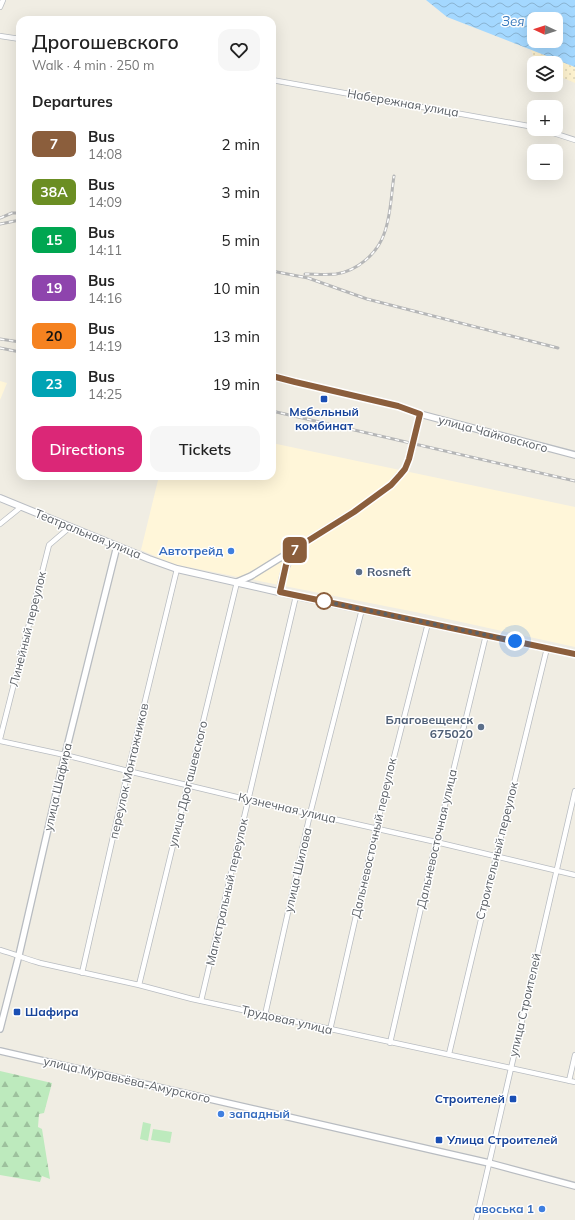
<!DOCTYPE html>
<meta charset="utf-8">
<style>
:root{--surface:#fff;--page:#f6f6f6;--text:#222;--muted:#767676;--accent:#db2777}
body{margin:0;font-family:Mulish,sans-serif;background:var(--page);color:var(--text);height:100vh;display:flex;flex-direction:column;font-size:15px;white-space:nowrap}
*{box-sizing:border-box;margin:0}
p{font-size:13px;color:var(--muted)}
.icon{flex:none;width:22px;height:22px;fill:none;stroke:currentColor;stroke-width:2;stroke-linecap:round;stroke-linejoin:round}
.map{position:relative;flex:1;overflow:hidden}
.details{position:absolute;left:16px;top:16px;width:260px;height:464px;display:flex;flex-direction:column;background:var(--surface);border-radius:12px;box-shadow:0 4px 16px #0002}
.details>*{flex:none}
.badge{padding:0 8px;border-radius:6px;font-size:14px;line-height:26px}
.needle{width:26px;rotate:274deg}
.fabs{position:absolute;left:527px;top:12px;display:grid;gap:8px}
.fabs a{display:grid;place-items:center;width:36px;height:36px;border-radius:8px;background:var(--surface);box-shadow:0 4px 16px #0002;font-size:20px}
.you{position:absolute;width:20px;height:20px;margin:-10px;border:3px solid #fff;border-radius:50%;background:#1a73e8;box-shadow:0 0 0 6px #1a73e833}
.map>.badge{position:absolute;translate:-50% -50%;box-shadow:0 0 0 2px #fff}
h2{padding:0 16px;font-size:15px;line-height:36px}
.round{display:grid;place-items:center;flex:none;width:42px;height:42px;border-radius:12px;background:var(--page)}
.summary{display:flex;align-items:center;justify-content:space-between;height:68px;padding:0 16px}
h1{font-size:19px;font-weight:600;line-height:30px}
.primary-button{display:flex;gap:8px;margin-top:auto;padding:8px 16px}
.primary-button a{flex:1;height:46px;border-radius:12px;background:var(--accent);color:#fff;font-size:16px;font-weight:600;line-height:46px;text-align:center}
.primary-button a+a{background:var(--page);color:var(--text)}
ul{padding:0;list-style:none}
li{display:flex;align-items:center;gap:12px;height:48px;padding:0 16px}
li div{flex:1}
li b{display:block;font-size:15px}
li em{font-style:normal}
li .badge{min-width:44px;font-weight:700;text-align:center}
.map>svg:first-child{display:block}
.commercial{fill:#fff6d9}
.forest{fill:url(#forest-firs)}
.sand{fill:url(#sand-dots)}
.park{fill:#bdeabd}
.water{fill:url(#water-waves);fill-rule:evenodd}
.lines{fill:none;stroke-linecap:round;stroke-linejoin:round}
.minor-casing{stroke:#b8bcc1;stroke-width:6}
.tertiary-casing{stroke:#b8bcc1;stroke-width:8}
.secondary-casing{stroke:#b9bdc3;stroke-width:8}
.minor{stroke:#fff;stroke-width:4.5}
.tertiary{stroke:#fff;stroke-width:5.5}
.secondary{stroke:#fff;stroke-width:6}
.rail-casing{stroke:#b5b6b7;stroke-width:3}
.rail{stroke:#fff;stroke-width:1.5;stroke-dasharray:4.5;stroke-linecap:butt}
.line-casing{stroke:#fff;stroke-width:9}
.line{stroke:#8b5e3c;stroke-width:6}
.walk{stroke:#5b6066;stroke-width:4;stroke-dasharray:0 7.2}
.transit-dot{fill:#1a4fb4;stroke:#fff;stroke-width:1.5}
.shop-dot{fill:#3f7fe0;stroke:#fff;stroke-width:1.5}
.service-dot{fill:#5c6f8a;stroke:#fff;stroke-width:1.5}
.stop-dot{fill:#fff;stroke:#8b5e3c;stroke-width:2}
.labels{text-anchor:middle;stroke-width:3;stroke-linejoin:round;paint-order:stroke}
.street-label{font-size:12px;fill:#5b6066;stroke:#fff}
.transit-label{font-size:12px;font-weight:bold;fill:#164399;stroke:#fff;text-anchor:start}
.shop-label{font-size:12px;font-weight:bold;fill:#366cbe;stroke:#fff;text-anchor:end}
.service-label{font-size:12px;font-weight:bold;fill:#4e5e75;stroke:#fff;text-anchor:start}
.water-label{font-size:13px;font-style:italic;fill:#3678bd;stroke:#fff}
</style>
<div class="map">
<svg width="575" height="1220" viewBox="0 0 575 1220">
<defs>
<pattern id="forest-firs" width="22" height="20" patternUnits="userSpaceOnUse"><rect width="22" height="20" fill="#bdeabd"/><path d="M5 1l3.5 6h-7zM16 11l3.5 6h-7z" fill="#9dc19d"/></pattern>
<pattern id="sand-dots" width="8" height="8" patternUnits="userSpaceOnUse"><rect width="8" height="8" fill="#fef3d0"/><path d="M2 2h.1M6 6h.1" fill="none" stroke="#dcd3b5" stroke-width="1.8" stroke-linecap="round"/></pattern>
<pattern id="water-waves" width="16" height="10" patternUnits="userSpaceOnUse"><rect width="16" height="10" fill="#a4d8ff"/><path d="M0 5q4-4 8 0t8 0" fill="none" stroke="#89b3d2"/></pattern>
</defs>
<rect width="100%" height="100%" fill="#f0ede3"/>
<!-- commercial -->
<path class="commercial" d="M0,381L7,383L0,400Z
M272,443L575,507V647L420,613L173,564L141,550L159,476H272Z"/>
<!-- forest -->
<path class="forest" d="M0,1071L52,1083L44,1113L39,1114L38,1127L42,1129L50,1179L42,1176L40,1182L0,1175Z"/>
<!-- sand -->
<path class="sand" d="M531,50L575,67V83L556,75V63H536Z"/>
<!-- park -->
<path class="park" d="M143,1122L151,1124L148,1141L140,1139Z
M153,1129L172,1132L170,1143L151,1140Z"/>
<!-- water -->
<path class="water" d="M426,0H575V67L447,17ZM534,19H556V41H534Z"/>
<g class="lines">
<!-- minor casing -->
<g class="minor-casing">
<path id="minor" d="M0,7L3,0
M0,36L20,39
M272,80L534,127
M541,129L575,140
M272,376L295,382L398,406L420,414
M0,524L21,507
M0,739L49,545L70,527
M0,741L65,755L128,771L249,800L436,842L575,875
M0,950C14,954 26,959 40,963L139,985L192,999L575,1082
M82,973L128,771L177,569
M139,985L237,582
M201,1001L296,596
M265,1015L310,814L362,609
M330,1030L376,828L428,623
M390,1043L436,842L486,635
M449,1054L496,857L547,648
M569,1081L575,1055
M476,1220L575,791"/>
</g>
<!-- tertiary casing -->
<g class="tertiary-casing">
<path id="tertiary" d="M237,582L251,576L354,512L391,485L405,469L409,459L420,414L575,455
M280,592C282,577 286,562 295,550
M0,1029L19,955L65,755L117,546
M0,1051L489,1163L575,1186"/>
</g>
<!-- secondary casing -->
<g class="secondary-casing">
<path id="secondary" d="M0,498L149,559L177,569L296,596L575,654"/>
</g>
<!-- minor -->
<use href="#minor" class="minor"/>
<!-- tertiary -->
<use href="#tertiary" class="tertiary"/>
<!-- secondary -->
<use href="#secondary" class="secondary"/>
<!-- rail casing -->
<g class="rail-casing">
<path id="rail" d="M0,218L12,213H20
M0,224L20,220
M272,271L308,278L367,299L558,348
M305,274C315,274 326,275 336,274C357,271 377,254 384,234C391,216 391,195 394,176
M0,339L20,342
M0,348L20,352
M272,411L575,481"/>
</g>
<!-- rail -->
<use href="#rail" class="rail"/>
</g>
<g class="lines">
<!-- line casing -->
<g class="line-casing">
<path id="line" d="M272,376L295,382L398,406L420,414L409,459L405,469L400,475L391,485L354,512L298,547L290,556L286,565L280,592L575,654"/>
</g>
<!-- line -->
<use href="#line" class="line"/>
<!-- walk -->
<path class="walk" d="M324,601H323L515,641"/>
</g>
<!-- markers -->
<g class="transit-dot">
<rect x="320" y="395" width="8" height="8" rx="2"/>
<rect x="13" y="1008" width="8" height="8" rx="2"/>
<rect x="509" y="1095" width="8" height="8" rx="2"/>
<rect x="435" y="1136" width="8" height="8" rx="2"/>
</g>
<g class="shop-dot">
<circle cx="231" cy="551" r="4"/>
<circle cx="221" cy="1114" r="4"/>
<circle cx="542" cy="1209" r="4"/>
</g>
<g class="service-dot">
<circle cx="359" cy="572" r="4"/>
<circle cx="481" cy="727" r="4"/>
</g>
<circle class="stop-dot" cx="324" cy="601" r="8"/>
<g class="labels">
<!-- street labels -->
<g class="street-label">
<text transform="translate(403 103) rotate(10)" y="4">Набережная улица</text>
<text transform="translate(493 434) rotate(15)" y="4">улица Чайковского</text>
<text transform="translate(88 534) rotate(22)" y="4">Театральная улица</text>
<text transform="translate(28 629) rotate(-76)" y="4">Линейный переулок</text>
<text transform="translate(129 771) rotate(-77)" y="4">переулок Монтажников</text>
<text transform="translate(188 784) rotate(-76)" y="4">улица Дрогашевского</text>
<text transform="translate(58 787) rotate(-77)" y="4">улица Шафира</text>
<text transform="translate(287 808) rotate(13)" y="4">Кузнечная улица</text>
<text transform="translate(374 838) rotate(-77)" y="4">Дальневосточный переулок</text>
<text transform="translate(437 839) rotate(-77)" y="4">Дальневосточная улица</text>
<text transform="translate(497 851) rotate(-76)" y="4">Строительный переулок</text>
<text transform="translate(298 870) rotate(-77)" y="4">улица Шилова</text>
<text transform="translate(227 892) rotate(-77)" y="4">Магистральный переулок</text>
<text transform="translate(525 1005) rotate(-77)" y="4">улица Строителей</text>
<text transform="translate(287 1020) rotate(13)" y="4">Трудовая улица</text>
<text transform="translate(127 1080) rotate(13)" y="4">улица Муравьёва-Амурского</text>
</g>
<!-- transit labels -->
<g class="transit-label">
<text x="324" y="416" text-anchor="middle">Мебельный<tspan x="324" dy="14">комбинат</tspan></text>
<text x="25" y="1016">Шафира</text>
<text x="505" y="1103" text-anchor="end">Строителей</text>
<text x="447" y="1144">Улица Строителей</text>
</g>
<!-- shop labels -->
<g class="shop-label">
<text x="223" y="555">Автотрейд</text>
<text x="229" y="1118" text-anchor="start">западный</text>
<text x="534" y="1213">авоська 1</text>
</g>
<!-- service labels -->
<g class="service-label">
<text x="367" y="576">Rosneft</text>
<text x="473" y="724" text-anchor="end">Благовещенск<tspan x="473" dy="14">675020</tspan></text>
</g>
<!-- water labels -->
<g class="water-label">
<text x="513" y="26">Зея</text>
</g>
</g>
</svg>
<div class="fabs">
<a><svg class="needle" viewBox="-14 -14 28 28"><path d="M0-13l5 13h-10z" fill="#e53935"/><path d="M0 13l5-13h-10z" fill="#767676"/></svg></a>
<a><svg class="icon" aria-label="layers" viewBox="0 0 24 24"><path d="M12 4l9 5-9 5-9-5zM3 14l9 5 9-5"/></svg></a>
<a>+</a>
<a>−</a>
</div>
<div class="you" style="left:515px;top:641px"></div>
<b class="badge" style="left:295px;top:550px;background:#8b5e3c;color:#fff">7</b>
<section class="details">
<div class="summary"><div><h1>Дрогошевского</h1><p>Walk · 4 min · 250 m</p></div><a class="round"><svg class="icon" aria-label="heart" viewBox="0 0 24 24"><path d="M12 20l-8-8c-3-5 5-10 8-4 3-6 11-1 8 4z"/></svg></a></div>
<h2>Departures</h2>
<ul>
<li><span class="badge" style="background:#8b5e3c;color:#fff">7</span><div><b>Bus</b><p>14:08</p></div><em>2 min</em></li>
<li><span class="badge" style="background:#6b8e23;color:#fff">38А</span><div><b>Bus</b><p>14:09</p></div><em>3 min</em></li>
<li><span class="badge" style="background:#00a651;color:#fff">15</span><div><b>Bus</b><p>14:11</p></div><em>5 min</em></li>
<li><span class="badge" style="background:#8e44ad;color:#fff">19</span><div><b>Bus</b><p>14:16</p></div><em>10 min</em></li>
<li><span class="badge" style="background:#f58220;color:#111">20</span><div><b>Bus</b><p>14:19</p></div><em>13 min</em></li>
<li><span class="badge" style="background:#00a3b4;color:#fff">23</span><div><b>Bus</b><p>14:25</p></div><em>19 min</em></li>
</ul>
<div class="primary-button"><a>Directions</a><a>Tickets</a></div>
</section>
</div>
